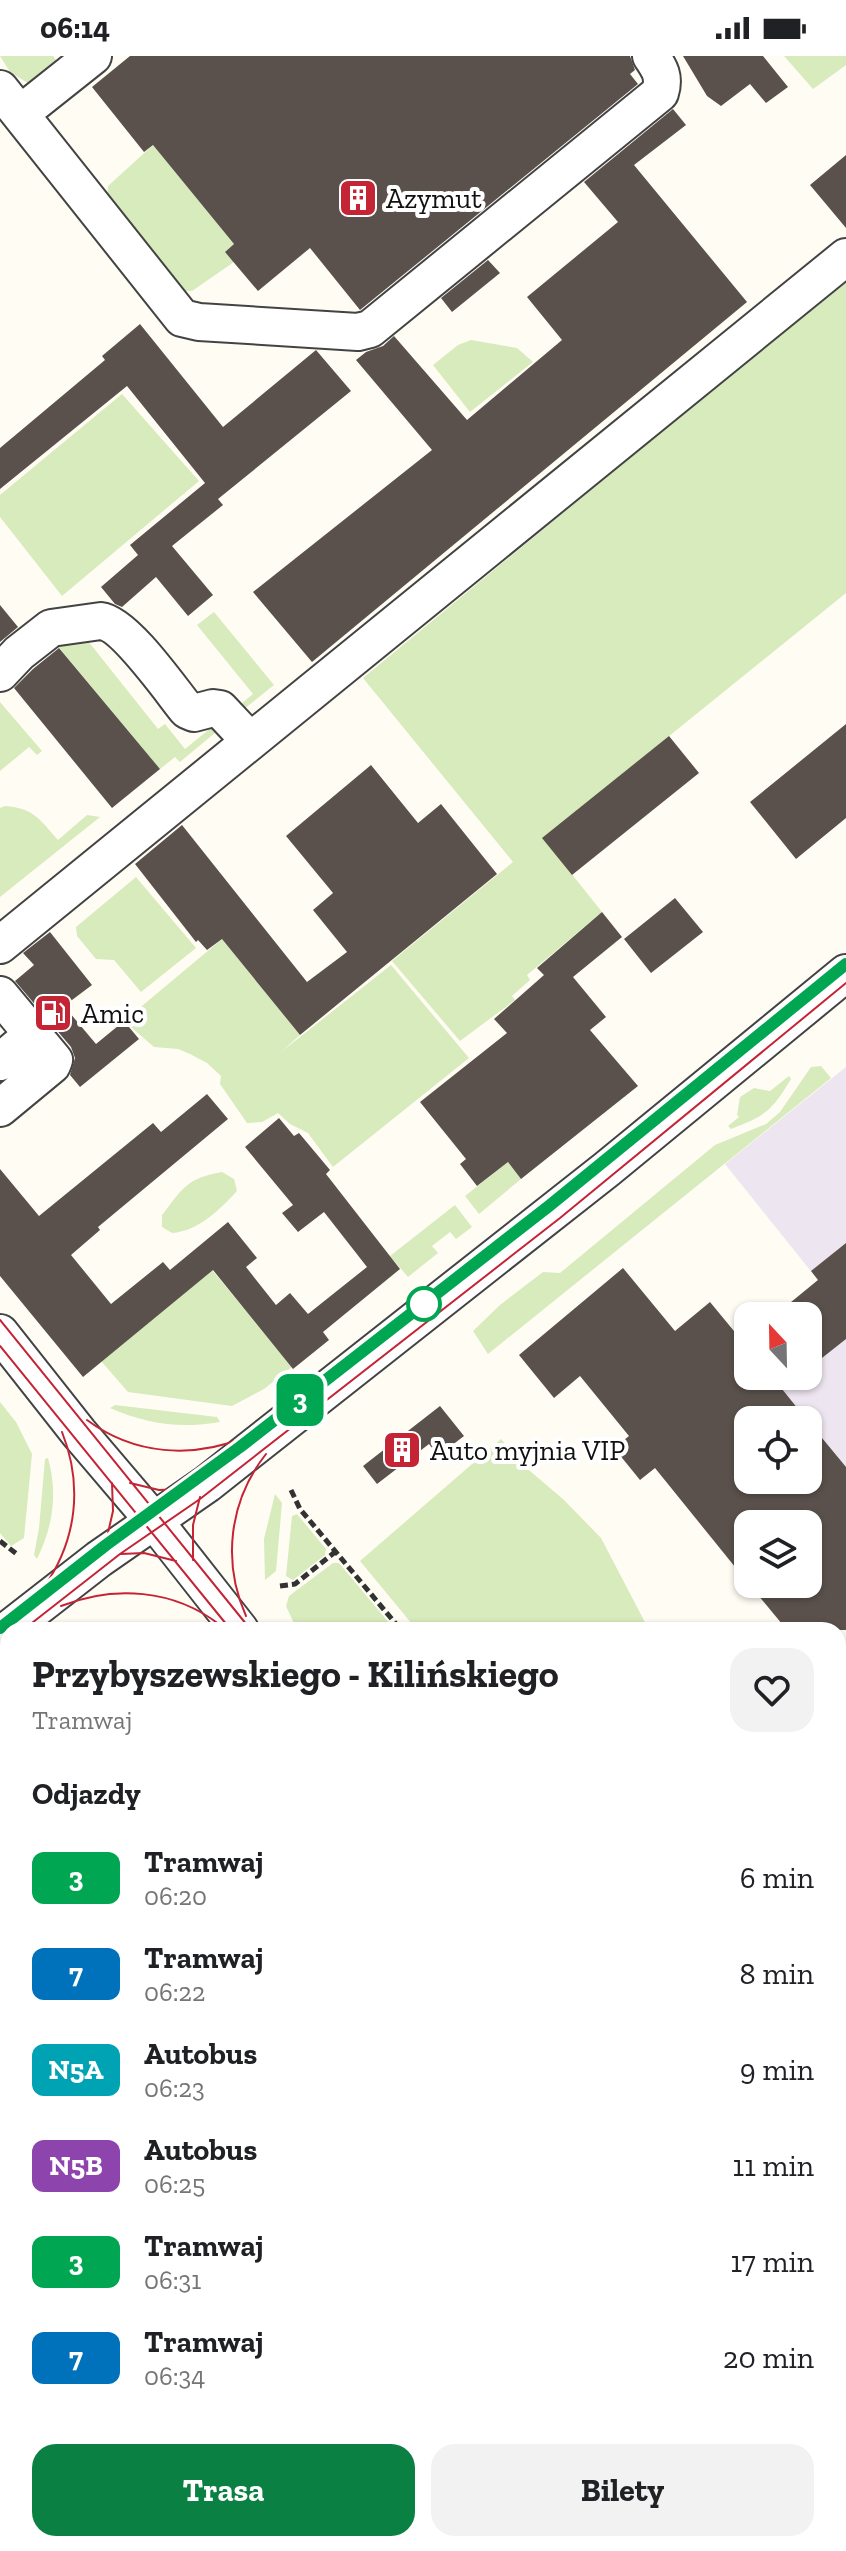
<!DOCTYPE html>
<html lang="pl">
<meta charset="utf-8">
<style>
:root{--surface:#fff;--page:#f2f2f2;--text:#202124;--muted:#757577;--accent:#0b8043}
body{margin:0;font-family:"Zilla Slab",serif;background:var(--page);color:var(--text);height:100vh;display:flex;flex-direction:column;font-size:30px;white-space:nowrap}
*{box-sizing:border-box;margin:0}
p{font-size:26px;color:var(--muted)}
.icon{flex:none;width:44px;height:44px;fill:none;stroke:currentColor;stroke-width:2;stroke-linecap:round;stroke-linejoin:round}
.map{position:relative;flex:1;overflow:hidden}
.side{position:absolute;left:0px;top:1566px;width:846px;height:930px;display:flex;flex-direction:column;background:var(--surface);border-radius:24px 24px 0 0;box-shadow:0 2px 6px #0004}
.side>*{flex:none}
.badge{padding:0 16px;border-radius:12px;font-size:28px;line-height:52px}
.needle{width:52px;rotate:338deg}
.controls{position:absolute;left:734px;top:1246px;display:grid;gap:16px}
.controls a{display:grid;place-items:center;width:88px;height:88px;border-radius:16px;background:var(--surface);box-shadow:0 2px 6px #0004;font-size:40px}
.map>.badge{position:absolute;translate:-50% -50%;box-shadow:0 0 0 4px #fff}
h2{padding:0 32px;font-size:30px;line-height:72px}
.round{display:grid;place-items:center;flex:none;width:84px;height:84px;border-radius:24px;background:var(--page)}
.head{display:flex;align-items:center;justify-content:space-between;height:136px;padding:0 32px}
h1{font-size:38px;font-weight:700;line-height:60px}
.action{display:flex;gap:16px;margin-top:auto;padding:16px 32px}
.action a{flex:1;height:92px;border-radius:24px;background:var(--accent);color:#fff;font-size:32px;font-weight:700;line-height:92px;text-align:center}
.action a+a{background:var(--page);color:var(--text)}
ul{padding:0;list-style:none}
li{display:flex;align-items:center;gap:24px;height:96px;padding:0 32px}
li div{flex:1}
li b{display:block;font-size:30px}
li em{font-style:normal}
li .badge{min-width:88px;font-weight:700;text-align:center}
.status{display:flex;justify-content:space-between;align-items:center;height:56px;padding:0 40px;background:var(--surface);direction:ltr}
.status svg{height:22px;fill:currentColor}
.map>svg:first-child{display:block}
.industrial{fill:#ede5ef}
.green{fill:#d7ebbc}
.building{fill:#5a514c}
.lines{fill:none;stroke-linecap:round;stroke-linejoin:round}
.minor-casing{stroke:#434343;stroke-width:40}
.path{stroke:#323232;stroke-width:5;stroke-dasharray:8 4;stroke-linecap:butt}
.minor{stroke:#fff;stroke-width:36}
.tram{stroke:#c52435;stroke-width:2}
.line-casing{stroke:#fff;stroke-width:18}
.line{stroke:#00a651;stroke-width:12}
.stop-dot{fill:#fff;stroke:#00a651;stroke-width:4}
.labels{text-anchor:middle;stroke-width:8;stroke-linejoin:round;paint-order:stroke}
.poi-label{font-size:28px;fill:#101010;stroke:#fff;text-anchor:start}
</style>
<div class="status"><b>06:14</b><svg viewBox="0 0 49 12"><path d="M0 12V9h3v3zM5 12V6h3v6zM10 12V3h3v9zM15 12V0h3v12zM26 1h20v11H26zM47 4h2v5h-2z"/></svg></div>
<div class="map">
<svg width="846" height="2495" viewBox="0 0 846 2495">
<rect width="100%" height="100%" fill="#fffcf4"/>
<!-- industrial -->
<path class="industrial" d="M846,1011V1411L771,1320H808V1260H774L818,1224L725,1108Z"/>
<!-- green -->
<path class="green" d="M0,0H53L61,10L31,29L10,16Z
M784,0H846V9L813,33Z
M153,89L234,188L225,196L234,206L192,235H181L107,144L108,130Z
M846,224V537L543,782L602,856L527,919L530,924L512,940L515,944L460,985L392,905L513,806L363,622Z
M471,284L517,292L533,306L470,356L433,309L458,289Z
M122,338L199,425L62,540L0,461V439Z
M214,556L274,629L239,657L236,652L253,638L197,569Z
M84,580L158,673L165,668L185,693L217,667L222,671L180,706L175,701L160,713L52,583Z
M0,646L42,695L37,699L29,691L0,715Z
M5,750C34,752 40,764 58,784L87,759L100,761L0,841V752Z
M136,821L196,892L141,936L114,904L96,903L77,880L76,871Z
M222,883L300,979L281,996L391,909L469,1002L333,1111L308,1077L290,1068L278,1057L262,1066L247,1067L220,1028L221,1020L207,1007L190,998L178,993L154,991L124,965Z
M821,1010L831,1022L488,1298L473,1275L500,1249L543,1216L560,1217L715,1089L766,1068L780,1056L811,1011Z
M789,1020L791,1023C771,1056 766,1059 731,1073L728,1070L739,1061L737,1059L740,1041L754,1032L770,1035Z
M508,1106L521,1123L479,1158L465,1140Z
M222,1116L234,1123L237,1135C220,1153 199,1175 172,1177L162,1171V1159C183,1132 187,1122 222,1116Z
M455,1149L472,1171L456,1183L450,1176L432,1190L438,1197L408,1221L390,1200Z
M212,1214L292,1311L264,1333L232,1350L128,1336L101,1305Z
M0,1346L16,1366L32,1398L24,1482L11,1490L0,1477Z
M115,1349L217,1361L220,1366C180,1373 147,1368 110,1352Z
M501,1383L523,1409L564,1444L601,1482L649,1574H417L360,1505Z
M48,1402C58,1438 53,1470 37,1503L34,1499L39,1472L45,1403Z
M275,1438L282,1447L276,1515L265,1524L264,1483Z
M297,1458L326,1493L325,1499L293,1524L286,1520L292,1460Z
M333,1507H339L395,1574H297L286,1550L289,1540Z
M846,2108V2189L838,2195V2114Z
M0,2202L8,2212V2280L0,2270Z"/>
<!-- building -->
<path class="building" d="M130,0H630L635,14L630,18L638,28L360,254L310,192L258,235L225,196L234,188L153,89L144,96L92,31Z
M683,0H763L788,31L766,47L750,28L721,50L707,40Z
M673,53L686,69L634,109L747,246L312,606L253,536L432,394L356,304L366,296L383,290L394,280L467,364L562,284L527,241L618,166L584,126Z
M846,99V172L810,129Z
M488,204L500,217L452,256L441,242Z
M140,268L223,371L316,294L351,335L218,443L223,449L172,490L213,539L188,560L156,521L122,551L115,548L101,531L138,499L130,489L205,427L127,330L0,433V392L105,304L102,300Z
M0,549L18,571L0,586Z
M59,592L160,713L112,752L14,632L33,613Z
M846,668V762L796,803L750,746Z
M669,680L699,717L572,819L542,782Z
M371,709L418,767L441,748L497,818L300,979L222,883L207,894L198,884L196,886L135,808L182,769L307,926L347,896L313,854L333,837L286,780Z
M675,842L703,876L651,917L624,883Z
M602,856L622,881L573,921L606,961L590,974L638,1030L521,1123L508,1106L477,1130L460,1108L466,1103L420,1046L507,977L494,963L544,919L537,912Z
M50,876L92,929L64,950L96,988L124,965L139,983L80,1031L70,1019L75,1002L71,991L15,925L34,909L23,897Z
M207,1038L228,1063L98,1171L100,1174L71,1199L111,1248L163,1206L170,1214L228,1166L257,1202L246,1211L276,1249L290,1237L308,1258L367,1211L324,1156L298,1176L282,1157L293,1149L245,1091L279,1062L294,1080L299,1077L330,1114L326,1118L400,1213L323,1276L329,1284L293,1313L213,1214L83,1321L0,1220V1113L39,1160L153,1067L161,1076Z
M846,1187V1283L808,1313V1260H774L818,1224L811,1215Z
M623,1212L675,1275L710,1246L748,1292V1320H798L782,1333L807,1364H748V1424H808V1365L846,1411V1574H787L749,1528H808V1468H748V1527L655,1412L640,1424L614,1392L629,1380L580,1320L554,1342L519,1299Z
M440,1350L464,1380L438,1400L429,1388L377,1428L363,1410Z"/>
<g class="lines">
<!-- minor casing -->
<g class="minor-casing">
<path id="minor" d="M0,33L182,262L199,266L358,276L370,273L660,37C665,21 660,13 651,0
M20,58L93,0
M0,617L19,597L51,572L101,565C125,568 170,633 187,654L194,657L213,652L220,653L250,685
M0,889L846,201
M0,939L54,1004L52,1009L0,1052
M0,1006L33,978
M0,1277L79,1377L159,1471L240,1574
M0,1580L99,1503L207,1428L607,1113L846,917
M838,2099L846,2092
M838,2306L846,2316
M542,2488L548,2495
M373,2495L382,2488"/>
</g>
<!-- path -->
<path class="path" d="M291,1434L300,1453L401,1574
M0,1485L18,1499
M280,1530L295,1528L335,1496
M838,2032L846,2025"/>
<!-- minor -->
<use href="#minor" class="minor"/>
<!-- tram -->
<path class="tram" d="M0,1264L251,1574
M0,1290L231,1574
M87,1364C134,1399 192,1403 246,1381
M130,1427L159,1434L185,1433
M105,1490L113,1455L112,1427
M121,1498L144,1497L176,1505
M193,1504V1469L200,1441
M44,1531C77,1484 83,1429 62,1376
M61,1550C114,1529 174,1533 220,1569
M246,1560C222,1506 229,1445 266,1398
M0,1572L106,1489L240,1391L549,1150L846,908
M23,1574L120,1498L200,1443L560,1162L846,927
M0,1592L8,1585
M838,2238L846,2248
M838,2264L846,2274"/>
</g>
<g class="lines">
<!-- line casing -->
<g class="line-casing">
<path id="line" d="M0,1572L106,1489L240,1391L549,1150L846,908"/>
</g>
<!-- line -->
<use href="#line" class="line"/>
</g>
<!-- icons -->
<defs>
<g id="building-square" transform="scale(2)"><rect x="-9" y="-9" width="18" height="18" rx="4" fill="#c52435" stroke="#fff"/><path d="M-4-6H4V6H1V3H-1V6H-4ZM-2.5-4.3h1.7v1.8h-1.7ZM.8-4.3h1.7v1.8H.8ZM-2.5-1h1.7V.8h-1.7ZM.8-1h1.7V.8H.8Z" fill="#fff"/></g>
<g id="fuel-square" transform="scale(2)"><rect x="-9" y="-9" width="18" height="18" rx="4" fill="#c52435" stroke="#fff"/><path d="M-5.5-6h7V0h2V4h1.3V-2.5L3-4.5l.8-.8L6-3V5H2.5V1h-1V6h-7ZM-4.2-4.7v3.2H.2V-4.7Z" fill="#fff"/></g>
</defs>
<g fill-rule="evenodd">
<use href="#building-square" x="358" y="142"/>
<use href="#fuel-square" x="53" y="957"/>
<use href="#building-square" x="402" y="1394"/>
</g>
<!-- markers -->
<circle class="stop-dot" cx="424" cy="1248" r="16"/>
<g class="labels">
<!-- poi labels -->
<g class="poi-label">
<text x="386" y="152">Azymut</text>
<text x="81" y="967">Amic</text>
<text x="430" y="1404">Auto myjnia VIP</text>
</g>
</g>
</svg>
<div class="controls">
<a><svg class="needle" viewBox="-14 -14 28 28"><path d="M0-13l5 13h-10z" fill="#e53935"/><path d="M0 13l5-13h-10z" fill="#757577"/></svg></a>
<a><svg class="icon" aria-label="locate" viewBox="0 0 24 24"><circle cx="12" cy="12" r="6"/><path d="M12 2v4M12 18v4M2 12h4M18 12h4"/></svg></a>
<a><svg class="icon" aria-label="layers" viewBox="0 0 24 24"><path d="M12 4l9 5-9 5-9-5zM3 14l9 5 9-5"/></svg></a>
</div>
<b class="badge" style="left:300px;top:1344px;background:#00a651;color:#fff">3</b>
<section class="side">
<div class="head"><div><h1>Przybyszewskiego - Kilińskiego</h1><p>Tramwaj</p></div><a class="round"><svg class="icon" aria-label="heart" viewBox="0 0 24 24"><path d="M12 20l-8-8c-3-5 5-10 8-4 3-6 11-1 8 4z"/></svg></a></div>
<h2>Odjazdy</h2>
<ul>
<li><span class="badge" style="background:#00a651;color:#fff">3</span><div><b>Tramwaj</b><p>06:20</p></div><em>6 min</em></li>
<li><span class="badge" style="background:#0072bc;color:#fff">7</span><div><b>Tramwaj</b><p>06:22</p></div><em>8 min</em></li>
<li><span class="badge" style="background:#00a3b4;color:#fff">N5A</span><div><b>Autobus</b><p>06:23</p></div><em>9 min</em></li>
<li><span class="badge" style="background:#8e44ad;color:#fff">N5B</span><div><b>Autobus</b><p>06:25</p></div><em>11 min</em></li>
<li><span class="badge" style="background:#00a651;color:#fff">3</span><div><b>Tramwaj</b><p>06:31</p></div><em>17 min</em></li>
<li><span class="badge" style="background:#0072bc;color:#fff">7</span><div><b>Tramwaj</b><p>06:34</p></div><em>20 min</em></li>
</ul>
<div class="action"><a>Trasa</a><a>Bilety</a></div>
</section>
</div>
